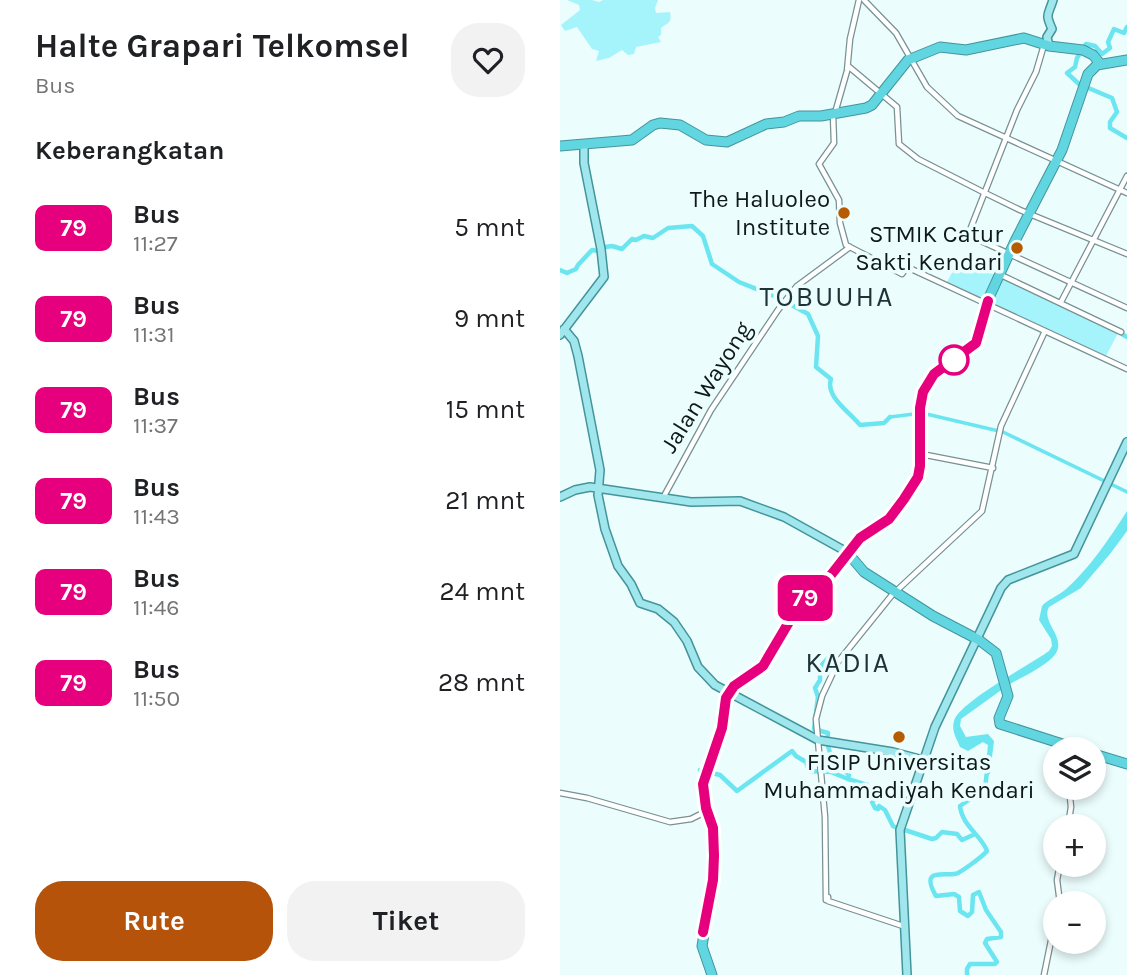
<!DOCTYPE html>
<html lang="id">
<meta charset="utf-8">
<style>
:root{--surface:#fff;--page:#f2f2f2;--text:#202124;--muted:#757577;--accent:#b45309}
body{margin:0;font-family:Karla,sans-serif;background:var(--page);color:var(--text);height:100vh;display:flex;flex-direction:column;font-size:26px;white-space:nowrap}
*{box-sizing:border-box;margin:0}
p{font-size:23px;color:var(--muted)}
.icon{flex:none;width:38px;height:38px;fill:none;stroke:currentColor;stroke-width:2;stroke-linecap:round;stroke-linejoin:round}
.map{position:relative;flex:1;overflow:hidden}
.panel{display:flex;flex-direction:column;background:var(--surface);width:560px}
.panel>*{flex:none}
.badge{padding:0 14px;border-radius:10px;font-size:24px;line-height:46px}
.controls{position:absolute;left:483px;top:737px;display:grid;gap:14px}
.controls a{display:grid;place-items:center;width:63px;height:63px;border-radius:50%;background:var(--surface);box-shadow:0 4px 10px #0003;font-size:35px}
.map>.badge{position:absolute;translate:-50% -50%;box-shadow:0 0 0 4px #fff}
h2{padding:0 35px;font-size:26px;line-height:63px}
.round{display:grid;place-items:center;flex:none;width:74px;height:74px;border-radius:28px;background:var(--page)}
.head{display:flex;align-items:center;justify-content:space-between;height:119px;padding:0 35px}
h1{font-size:33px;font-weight:700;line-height:52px}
.primary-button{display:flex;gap:14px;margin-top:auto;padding:14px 35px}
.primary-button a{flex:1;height:80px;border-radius:28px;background:var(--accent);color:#fff;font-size:28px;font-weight:700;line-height:80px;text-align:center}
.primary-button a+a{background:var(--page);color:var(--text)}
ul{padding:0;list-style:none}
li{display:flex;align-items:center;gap:21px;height:91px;padding:0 35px}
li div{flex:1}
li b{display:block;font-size:26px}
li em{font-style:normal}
li .badge{min-width:77px;font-weight:700;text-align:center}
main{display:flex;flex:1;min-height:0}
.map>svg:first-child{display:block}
.green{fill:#a5f4fc}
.water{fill:#6be5f0}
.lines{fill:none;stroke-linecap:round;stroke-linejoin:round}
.canal{stroke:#6be5f0;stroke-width:3.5}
.river{stroke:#6be5f0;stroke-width:4.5}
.minor-casing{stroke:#789193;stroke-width:7}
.major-casing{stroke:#44949b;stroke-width:10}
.highway-casing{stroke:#44949b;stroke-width:11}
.minor{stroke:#fff;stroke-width:4.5}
.major{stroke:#a0e6ed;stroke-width:7}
.highway{stroke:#61d6e1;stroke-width:9}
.line-casing{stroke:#fff;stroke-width:16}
.line{stroke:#e6007e;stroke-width:10}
.poi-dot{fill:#b65b00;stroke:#ecfdfe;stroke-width:2.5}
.stop-dot{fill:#fff;stroke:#e6007e;stroke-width:3.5}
.labels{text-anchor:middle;stroke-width:7;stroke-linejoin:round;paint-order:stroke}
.poi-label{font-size:24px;fill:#0f191a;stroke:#ecfdfe;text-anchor:end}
.street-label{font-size:24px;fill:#0f191a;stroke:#ecfdfe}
.quarter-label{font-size:28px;letter-spacing:2px;fill:#1d3336;stroke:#ecfdfe}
</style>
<main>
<section class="panel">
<div class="head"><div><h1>Halte Grapari Telkomsel</h1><p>Bus</p></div><a class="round"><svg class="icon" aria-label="heart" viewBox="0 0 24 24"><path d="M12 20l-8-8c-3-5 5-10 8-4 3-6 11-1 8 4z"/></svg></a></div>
<h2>Keberangkatan</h2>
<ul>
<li><span class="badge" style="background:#e6007e;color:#fff">79</span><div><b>Bus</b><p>11:27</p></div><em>5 mnt</em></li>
<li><span class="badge" style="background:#e6007e;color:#fff">79</span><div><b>Bus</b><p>11:31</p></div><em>9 mnt</em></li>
<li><span class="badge" style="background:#e6007e;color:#fff">79</span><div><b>Bus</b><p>11:37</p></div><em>15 mnt</em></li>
<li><span class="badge" style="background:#e6007e;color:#fff">79</span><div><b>Bus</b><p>11:43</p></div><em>21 mnt</em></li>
<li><span class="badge" style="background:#e6007e;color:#fff">79</span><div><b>Bus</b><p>11:46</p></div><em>24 mnt</em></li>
<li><span class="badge" style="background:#e6007e;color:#fff">79</span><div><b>Bus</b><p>11:50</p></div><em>28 mnt</em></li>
</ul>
<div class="primary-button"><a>Rute</a><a>Tiket</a></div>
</section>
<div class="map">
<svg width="567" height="975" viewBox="0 0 567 975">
<rect width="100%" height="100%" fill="#ecfdfe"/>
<!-- green -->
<path class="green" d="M7,0H32L39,2L43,0H98L95,8L96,13L110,12C112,23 109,22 101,28V35L98,37L101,42L76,47L74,54L68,55L62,50L49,58L36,61L39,51L32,49L17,27L5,31L1,25L20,10L19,5Z
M400,257L437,276L425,302L386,284Z
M441,278L558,333L546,356L430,305Z"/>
<!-- water -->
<path class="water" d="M567,511V531L550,554L521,588L489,607C480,623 510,639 493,657C482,668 464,676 450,684L448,688L440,691L401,719L400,726L406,737L428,734L434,741L430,774L425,775L428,745L423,742L408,751L400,747C397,739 391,731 394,721C398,703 471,664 489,651L492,646L491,639L479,620L482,606C488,599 498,596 505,590C529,569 550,538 567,511Z"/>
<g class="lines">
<!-- canal -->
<path class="canal" d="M330,417L362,413L443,432L567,492"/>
<!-- river -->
<path class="river" d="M567,27L564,33L554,29L548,42L550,48L542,54L535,46L526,44L517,58L515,67L507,73L519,84L552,98L557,112L550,122V128L567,138
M0,270L7,273L16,269L18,265L32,250L38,251L39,248L52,246L62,249L72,239L76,240L84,236L93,238L108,228L132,226L143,236L152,264L179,282L219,298L248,314L258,336L256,367L271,379C265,397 290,412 300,425L324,423L330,417
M562,334L567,337
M269,657L260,667V680L255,688L258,697L254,729L268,733C265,754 276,762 289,775L288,779L307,785L316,798L312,802L315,808L318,809L319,806L325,810L333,826L372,839L376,838L382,832L397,834L402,840L415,834
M140,770L160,775L177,791L232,751L236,756L246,762L249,771L271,772L288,779
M407,975V969L410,964H435L437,962L425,943L427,939L441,937V932L426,910L419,892L413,895L412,912L408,916L400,911L399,897L394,894L376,896C358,865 388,878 398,873C405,869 422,857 427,851C422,836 402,826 400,806L425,789L427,771"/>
<!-- minor casing -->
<g class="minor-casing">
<path id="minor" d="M304,0L336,33L367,87L398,116L567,193
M484,45L476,72L457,110L408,235L567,308
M288,66L337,107L339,144L358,159L423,192L460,210L567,254
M275,113L287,71L290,39L299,0
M273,115L274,143L259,164L279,200L280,223L286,245L342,274L347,267L567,369
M441,275L561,332
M501,302L567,176
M361,454L433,468
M103,498L151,410L218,310L237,286L290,247
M0,793L27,798L110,822L131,819L147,811
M508,826L511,807L509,788
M500,864L497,880L500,903
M268,897V901L343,926
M266,900L265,817L256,719L262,696L278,662L332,595L422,511L441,426L485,331
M484,975L495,921"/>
</g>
<!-- major casing -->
<g class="major-casing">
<path id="major" d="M489,46L487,37L492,29C485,13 488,16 493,0
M4,329L14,341L18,356L40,470L38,495L45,529L58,566L71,584L80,603L98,609L114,622L127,641L138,667L155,685L258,740L333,752L363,760
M0,335L44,277L41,249L24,163V145
M0,497L15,490L30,487L131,502L180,501L224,517L287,552
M347,975L340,830L375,727L441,588L448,580L514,554L567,442"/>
</g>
<!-- highway casing -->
<g class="highway-casing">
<path id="highway" d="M0,146L72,140L93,125L100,123L120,125L146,140L167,142L206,124L224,122L239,116H261L306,108L312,105L348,60L380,47L406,50L464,38L489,46L523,50L533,55L538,61
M426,304L455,241L502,150L528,74L537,65L567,60
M287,552L304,572L373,616L419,640L436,653L448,696L439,718L440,724L518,749
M534,754L567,764
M152,975L142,946L153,881L154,859L153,828L146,808L143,786L161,730L166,698L174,686L203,666L241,602L267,580L300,538L329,519L344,499L360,471V403L364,389L374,374L416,343L428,301"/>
</g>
<!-- minor -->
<use href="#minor" class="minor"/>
<!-- major -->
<use href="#major" class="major"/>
<!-- highway -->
<use href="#highway" class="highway"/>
</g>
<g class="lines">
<!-- line casing -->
<g class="line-casing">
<path id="line" d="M143,932L153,880L154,856L153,828L146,808L143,784L162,728L166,698L174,686L203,666L242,600L267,580L300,538L329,519L344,499L358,477L360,466V408L363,392L374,374L416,343L428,301"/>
</g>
<!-- line -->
<use href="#line" class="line"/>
</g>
<!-- markers -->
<g class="poi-dot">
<circle cx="284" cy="213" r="7"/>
<circle cx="457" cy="248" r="7"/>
<circle cx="339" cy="737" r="7"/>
</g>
<circle class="stop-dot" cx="394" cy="360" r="14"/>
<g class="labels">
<!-- poi labels -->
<g class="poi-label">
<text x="270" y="207">The Haluoleo<tspan x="270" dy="28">Institute</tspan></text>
<text x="443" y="242">STMIK Catur<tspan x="443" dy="28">Sakti Kendari</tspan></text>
<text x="339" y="770" text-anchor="middle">FISIP Universitas<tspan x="339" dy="28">Muhammadiyah Kendari</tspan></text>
</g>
<!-- street labels -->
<g class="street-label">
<text transform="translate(146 387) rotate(-58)" y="8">Jalan Wayong</text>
</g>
<!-- quarter labels -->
<g class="quarter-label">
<text x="267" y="306">TOBUUHA</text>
<text x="288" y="672">KADIA</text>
</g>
</g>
</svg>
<div class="controls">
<a><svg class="icon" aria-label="layers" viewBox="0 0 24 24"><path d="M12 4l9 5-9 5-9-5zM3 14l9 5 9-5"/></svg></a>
<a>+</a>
<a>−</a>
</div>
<b class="badge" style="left:245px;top:598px;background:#e6007e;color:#fff">79</b>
</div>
</main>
